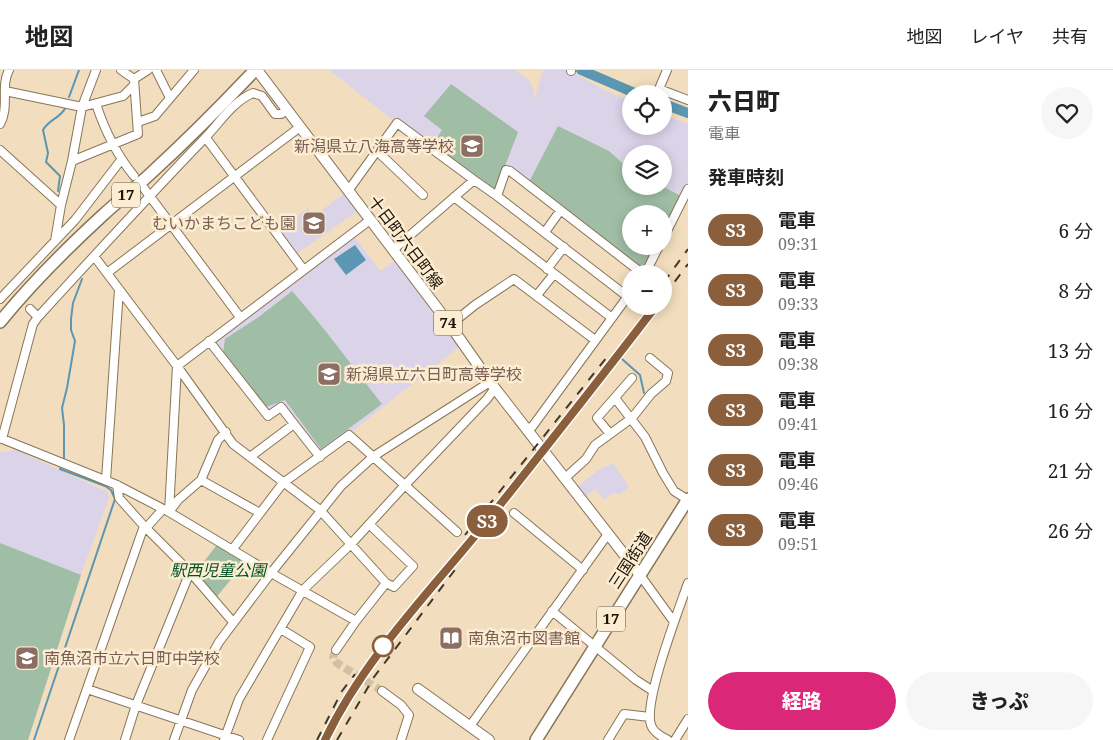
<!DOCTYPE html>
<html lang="ja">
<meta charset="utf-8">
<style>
:root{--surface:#fff;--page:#f6f6f6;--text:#222;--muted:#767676;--line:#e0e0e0;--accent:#db2777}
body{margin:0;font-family:"Noto Serif","Noto Sans JP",serif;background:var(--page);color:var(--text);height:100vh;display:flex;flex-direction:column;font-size:19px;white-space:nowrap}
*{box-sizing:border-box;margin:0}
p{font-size:16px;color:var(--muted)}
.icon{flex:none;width:28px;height:28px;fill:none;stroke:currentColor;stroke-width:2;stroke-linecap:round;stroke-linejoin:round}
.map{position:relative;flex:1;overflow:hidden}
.drawer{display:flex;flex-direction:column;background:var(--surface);width:425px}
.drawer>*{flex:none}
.badge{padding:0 10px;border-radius:16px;font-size:18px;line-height:32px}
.tools{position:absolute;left:622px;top:15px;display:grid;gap:10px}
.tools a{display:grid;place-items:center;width:50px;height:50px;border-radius:50%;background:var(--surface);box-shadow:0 2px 12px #0003;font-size:25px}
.map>.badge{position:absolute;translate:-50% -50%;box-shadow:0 0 0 2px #fff}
h2{padding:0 20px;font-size:19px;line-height:45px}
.round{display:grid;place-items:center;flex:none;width:52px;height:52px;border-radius:26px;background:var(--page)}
.head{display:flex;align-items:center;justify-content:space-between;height:85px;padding:0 20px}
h1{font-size:24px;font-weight:800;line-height:38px}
.button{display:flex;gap:10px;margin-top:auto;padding:10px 20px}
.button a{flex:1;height:58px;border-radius:30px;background:var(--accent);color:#fff;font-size:20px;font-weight:800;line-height:58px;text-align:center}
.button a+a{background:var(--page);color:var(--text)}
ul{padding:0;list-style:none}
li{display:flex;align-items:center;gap:15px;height:60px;padding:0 20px}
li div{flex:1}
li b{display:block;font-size:19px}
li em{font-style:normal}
li .badge{min-width:55px;font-weight:700;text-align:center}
header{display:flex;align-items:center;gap:30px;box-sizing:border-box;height:70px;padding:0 25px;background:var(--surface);border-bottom:1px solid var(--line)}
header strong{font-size:24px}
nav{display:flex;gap:28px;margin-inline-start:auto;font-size:18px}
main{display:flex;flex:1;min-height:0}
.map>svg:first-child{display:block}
.education{fill:#dbd3e8;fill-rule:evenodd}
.green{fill:#a0bea5}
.water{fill:#5b96b2}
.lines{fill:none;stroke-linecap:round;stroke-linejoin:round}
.stream{stroke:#5b96b2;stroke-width:2}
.river{stroke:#5b96b2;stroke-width:10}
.minor-tunnel{stroke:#d2c0a3;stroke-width:8;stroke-dasharray:8 4;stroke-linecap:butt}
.minor-casing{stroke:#887558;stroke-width:10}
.major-casing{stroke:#887558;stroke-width:12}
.highway-casing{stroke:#887558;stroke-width:14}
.minor{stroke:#fff;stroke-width:8}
.major{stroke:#fff;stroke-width:10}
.highway{stroke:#fff;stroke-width:11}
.rail{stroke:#413829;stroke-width:2;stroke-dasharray:9 9;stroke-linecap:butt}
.line-casing{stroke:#fff;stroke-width:11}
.line{stroke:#8b5e3c;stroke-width:8}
.stop-dot{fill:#fff;stroke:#8b5e3c;stroke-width:2.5}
.labels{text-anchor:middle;stroke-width:5;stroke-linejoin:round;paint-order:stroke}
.shield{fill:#fcecd2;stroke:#5e5445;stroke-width:1}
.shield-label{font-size:15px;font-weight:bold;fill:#1a1308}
.education-label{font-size:16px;fill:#785e54;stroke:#fcecd2;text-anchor:start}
.street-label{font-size:16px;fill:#1a1308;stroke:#fcecd2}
.park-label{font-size:16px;font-style:italic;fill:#025324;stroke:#fcecd2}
</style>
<header>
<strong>地図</strong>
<nav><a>地図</a><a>レイヤ</a><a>共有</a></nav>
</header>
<main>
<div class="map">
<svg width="688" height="670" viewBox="0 0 688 670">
<rect width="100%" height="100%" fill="#f2debe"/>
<!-- education -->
<path class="education" d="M329,0H515L529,10L534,21V30L543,0H569L608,22L631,31V56H664V45L688,54V119L664,167V144H631V176H659L645,204L510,101L497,126L397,53ZM631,84H664V116H631Z
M345,123L359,140L298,183L279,160L308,138L314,146Z
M352,163L380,201L399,188L463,274L320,387L282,337L268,346L209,271Z
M14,379L101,419L107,422L109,428L81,505L28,670H0V382H7Z
M613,393L629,417L619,425L615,422L604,430L595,419L586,426L578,416L600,399Z"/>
<!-- green -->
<path class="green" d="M451,14L518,62L496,120L433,74L442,60L424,46Z
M558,56L609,81L631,101V116H662L681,126L664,159V144H631V176H655L643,199L529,112Z
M292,221C324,257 352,296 382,334L321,379L285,330L266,337L223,284L225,269L260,246Z
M219,472L248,489L214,530L193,506Z
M0,473L81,505L28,670H0Z"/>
<!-- water -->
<path class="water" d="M355,175L366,190L346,205L334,189Z"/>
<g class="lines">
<!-- stream -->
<path class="stream" d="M69,27L79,0
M58,121L60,106L46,92L48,83L43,60C49,49 60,49 66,37
M622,289L640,305L644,323
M64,388V355L62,338L67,318L75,271L71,260V249L73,233L82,209
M34,670L115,429L111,420L105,416L60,399L61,397"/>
<!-- river -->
<path class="river" d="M581,0L637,24
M664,34L688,43"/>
<!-- minor-tunnel -->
<path class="minor-tunnel" d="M336,580L333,587L337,593L382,621"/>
<!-- minor casing -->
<g class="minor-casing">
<path id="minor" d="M121,0L134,9
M156,0L170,28
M667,0L659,19L688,30
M571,1V0
M5,21L82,37L123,26L134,15
M96,34C105,61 116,84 134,106
M138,52L155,46L194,0
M0,54C10,36 0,17 9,0
M206,68L303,199
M0,80L61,135
M377,81L423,125
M72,91L138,64L134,9L148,0
M143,117L240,247
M348,121L397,53L474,110L497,126L506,100L510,101L643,204
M497,126L628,227
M454,127L612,248
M545,162L560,141
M664,167L688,119
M55,171L61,135L72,91L82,37L96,0
M393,180L474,110
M94,186L177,296L233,374L320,440L386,513L356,551L336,580
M547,199L564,177
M107,203L300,57
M645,204L659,176
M537,225L554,204
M0,229L75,150L121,90
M30,239L38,247
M450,255L475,235L514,209L595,270
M209,271L268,346L281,337L294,354
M615,328L645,367L663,403L674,421L688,430
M528,358L532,357L631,222
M610,364L597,348L632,308
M0,368L117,415L169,442L271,503L356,551
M2,369L33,254L38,247C93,187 147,128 203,70C219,54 232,32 253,23L262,26L275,44H281L287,40
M250,387L294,354L320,387
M565,408L586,389L595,375L632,348L651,324L666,311L668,303L650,288
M106,410L119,219
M201,410L260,443
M117,415L119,428L144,456L190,502L233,552
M169,442L177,296L370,150
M169,442L178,430L201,410L218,370L226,362
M514,443L583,500
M369,454L413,496L394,517L386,513
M146,458L163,439
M232,480L283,413L349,365L457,462
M640,505L674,552
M552,541L636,610L653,621
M87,619L239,670
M382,621L401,635L409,645L401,670
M470,656L608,464
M69,670L144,456
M125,670L136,635L190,502
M174,670L192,620L219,572L271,503L341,416L374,386L490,312
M224,670L239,629L303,520L351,474L405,415L487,329L495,318
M267,670L310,577L281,559
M608,670L624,644L650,647
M668,670C662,667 653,662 651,655C643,632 679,539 688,513
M675,670L688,649"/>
</g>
<!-- major casing -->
<g class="major-casing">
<path id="major" d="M257,0L450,255L490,312L640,505
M418,619L489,670"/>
</g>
<!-- highway casing -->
<g class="highway-casing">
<path id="highway" d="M0,252C31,214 67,178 103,145C118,131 134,119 149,105C186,71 221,36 255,0
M536,670L688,429"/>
</g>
<!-- minor -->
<use href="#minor" class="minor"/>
<!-- major -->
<use href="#major" class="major"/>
<!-- highway -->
<use href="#highway" class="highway"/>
<!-- rail -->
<path class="rail" d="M664,212L688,179
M664,226L688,194
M465,465L607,287
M317,670L342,621L355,604
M325,670C363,592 422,529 477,463C538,388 597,313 656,236
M337,670L374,607L457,497"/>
</g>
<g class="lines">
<!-- line casing -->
<g class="line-casing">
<path id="line" d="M325,670C362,593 421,531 475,466C536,390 596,314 656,236"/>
</g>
<!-- line -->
<use href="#line" class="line"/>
</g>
<!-- icons -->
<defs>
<g id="school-square" transform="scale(1.25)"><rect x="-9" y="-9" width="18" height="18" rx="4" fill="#8d6e63" stroke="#fcecd2"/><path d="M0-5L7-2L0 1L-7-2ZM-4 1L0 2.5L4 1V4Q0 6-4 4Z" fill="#fff"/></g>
<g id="library-square" transform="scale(1.25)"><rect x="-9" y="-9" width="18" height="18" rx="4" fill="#8d6e63" stroke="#fcecd2"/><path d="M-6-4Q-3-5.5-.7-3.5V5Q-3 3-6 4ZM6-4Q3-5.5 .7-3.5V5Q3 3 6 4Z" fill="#fff"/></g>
</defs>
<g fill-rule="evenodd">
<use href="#school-square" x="472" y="76"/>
<use href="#school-square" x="314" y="153"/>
<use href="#school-square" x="329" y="304"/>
<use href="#library-square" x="451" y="568"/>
<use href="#school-square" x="27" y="588"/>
</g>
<!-- markers -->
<circle class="stop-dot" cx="383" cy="576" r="10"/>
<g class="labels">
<!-- shield labels -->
<g class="shield">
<rect x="112" y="112.5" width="28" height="25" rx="4"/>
<rect x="434" y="240.5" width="28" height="25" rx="4"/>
<rect x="597" y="536.5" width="28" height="25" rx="4"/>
</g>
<g class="shield-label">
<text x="126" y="130">17</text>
<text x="448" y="258">74</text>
<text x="611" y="554">17</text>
</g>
<!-- education labels -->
<g class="education-label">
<text x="454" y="82" text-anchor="end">新潟県立八海高等学校</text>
<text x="296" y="159" text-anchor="end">むいかまちこども園</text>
<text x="346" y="310">新潟県立六日町高等学校</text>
<text x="468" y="574">南魚沼市図書館</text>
<text x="44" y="594">南魚沼市立六日町中学校</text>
</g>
<!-- street labels -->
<g class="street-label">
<text transform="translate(406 172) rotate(53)" y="6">十日町六日町線</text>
<text transform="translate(630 490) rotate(-57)" y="6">三国街道</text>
</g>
<!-- park labels -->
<g class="park-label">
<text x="218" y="506">駅西児童公園</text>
</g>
</g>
</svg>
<div class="tools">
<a><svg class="icon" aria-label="locate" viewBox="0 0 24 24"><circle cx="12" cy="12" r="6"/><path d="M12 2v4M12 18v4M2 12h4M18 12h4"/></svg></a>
<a><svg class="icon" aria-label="layers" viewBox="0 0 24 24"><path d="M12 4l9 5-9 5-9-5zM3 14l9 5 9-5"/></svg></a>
<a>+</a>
<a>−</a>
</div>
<b class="badge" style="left:487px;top:451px;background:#8b5e3c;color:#fff">S3</b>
</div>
<section class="drawer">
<div class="head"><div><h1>六日町</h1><p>電車</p></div><a class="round"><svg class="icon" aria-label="heart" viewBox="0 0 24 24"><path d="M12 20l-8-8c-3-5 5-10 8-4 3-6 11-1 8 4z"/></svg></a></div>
<h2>発車時刻</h2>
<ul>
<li><span class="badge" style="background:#8b5e3c;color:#fff">S3</span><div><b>電車</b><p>09:31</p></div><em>6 分</em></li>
<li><span class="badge" style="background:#8b5e3c;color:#fff">S3</span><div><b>電車</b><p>09:33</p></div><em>8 分</em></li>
<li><span class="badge" style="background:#8b5e3c;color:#fff">S3</span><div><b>電車</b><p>09:38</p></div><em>13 分</em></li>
<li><span class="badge" style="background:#8b5e3c;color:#fff">S3</span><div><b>電車</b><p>09:41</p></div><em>16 分</em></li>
<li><span class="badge" style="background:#8b5e3c;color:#fff">S3</span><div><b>電車</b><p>09:46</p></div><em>21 分</em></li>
<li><span class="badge" style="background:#8b5e3c;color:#fff">S3</span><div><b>電車</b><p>09:51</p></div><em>26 分</em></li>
</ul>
<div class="button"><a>経路</a><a>きっぷ</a></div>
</section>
</main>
